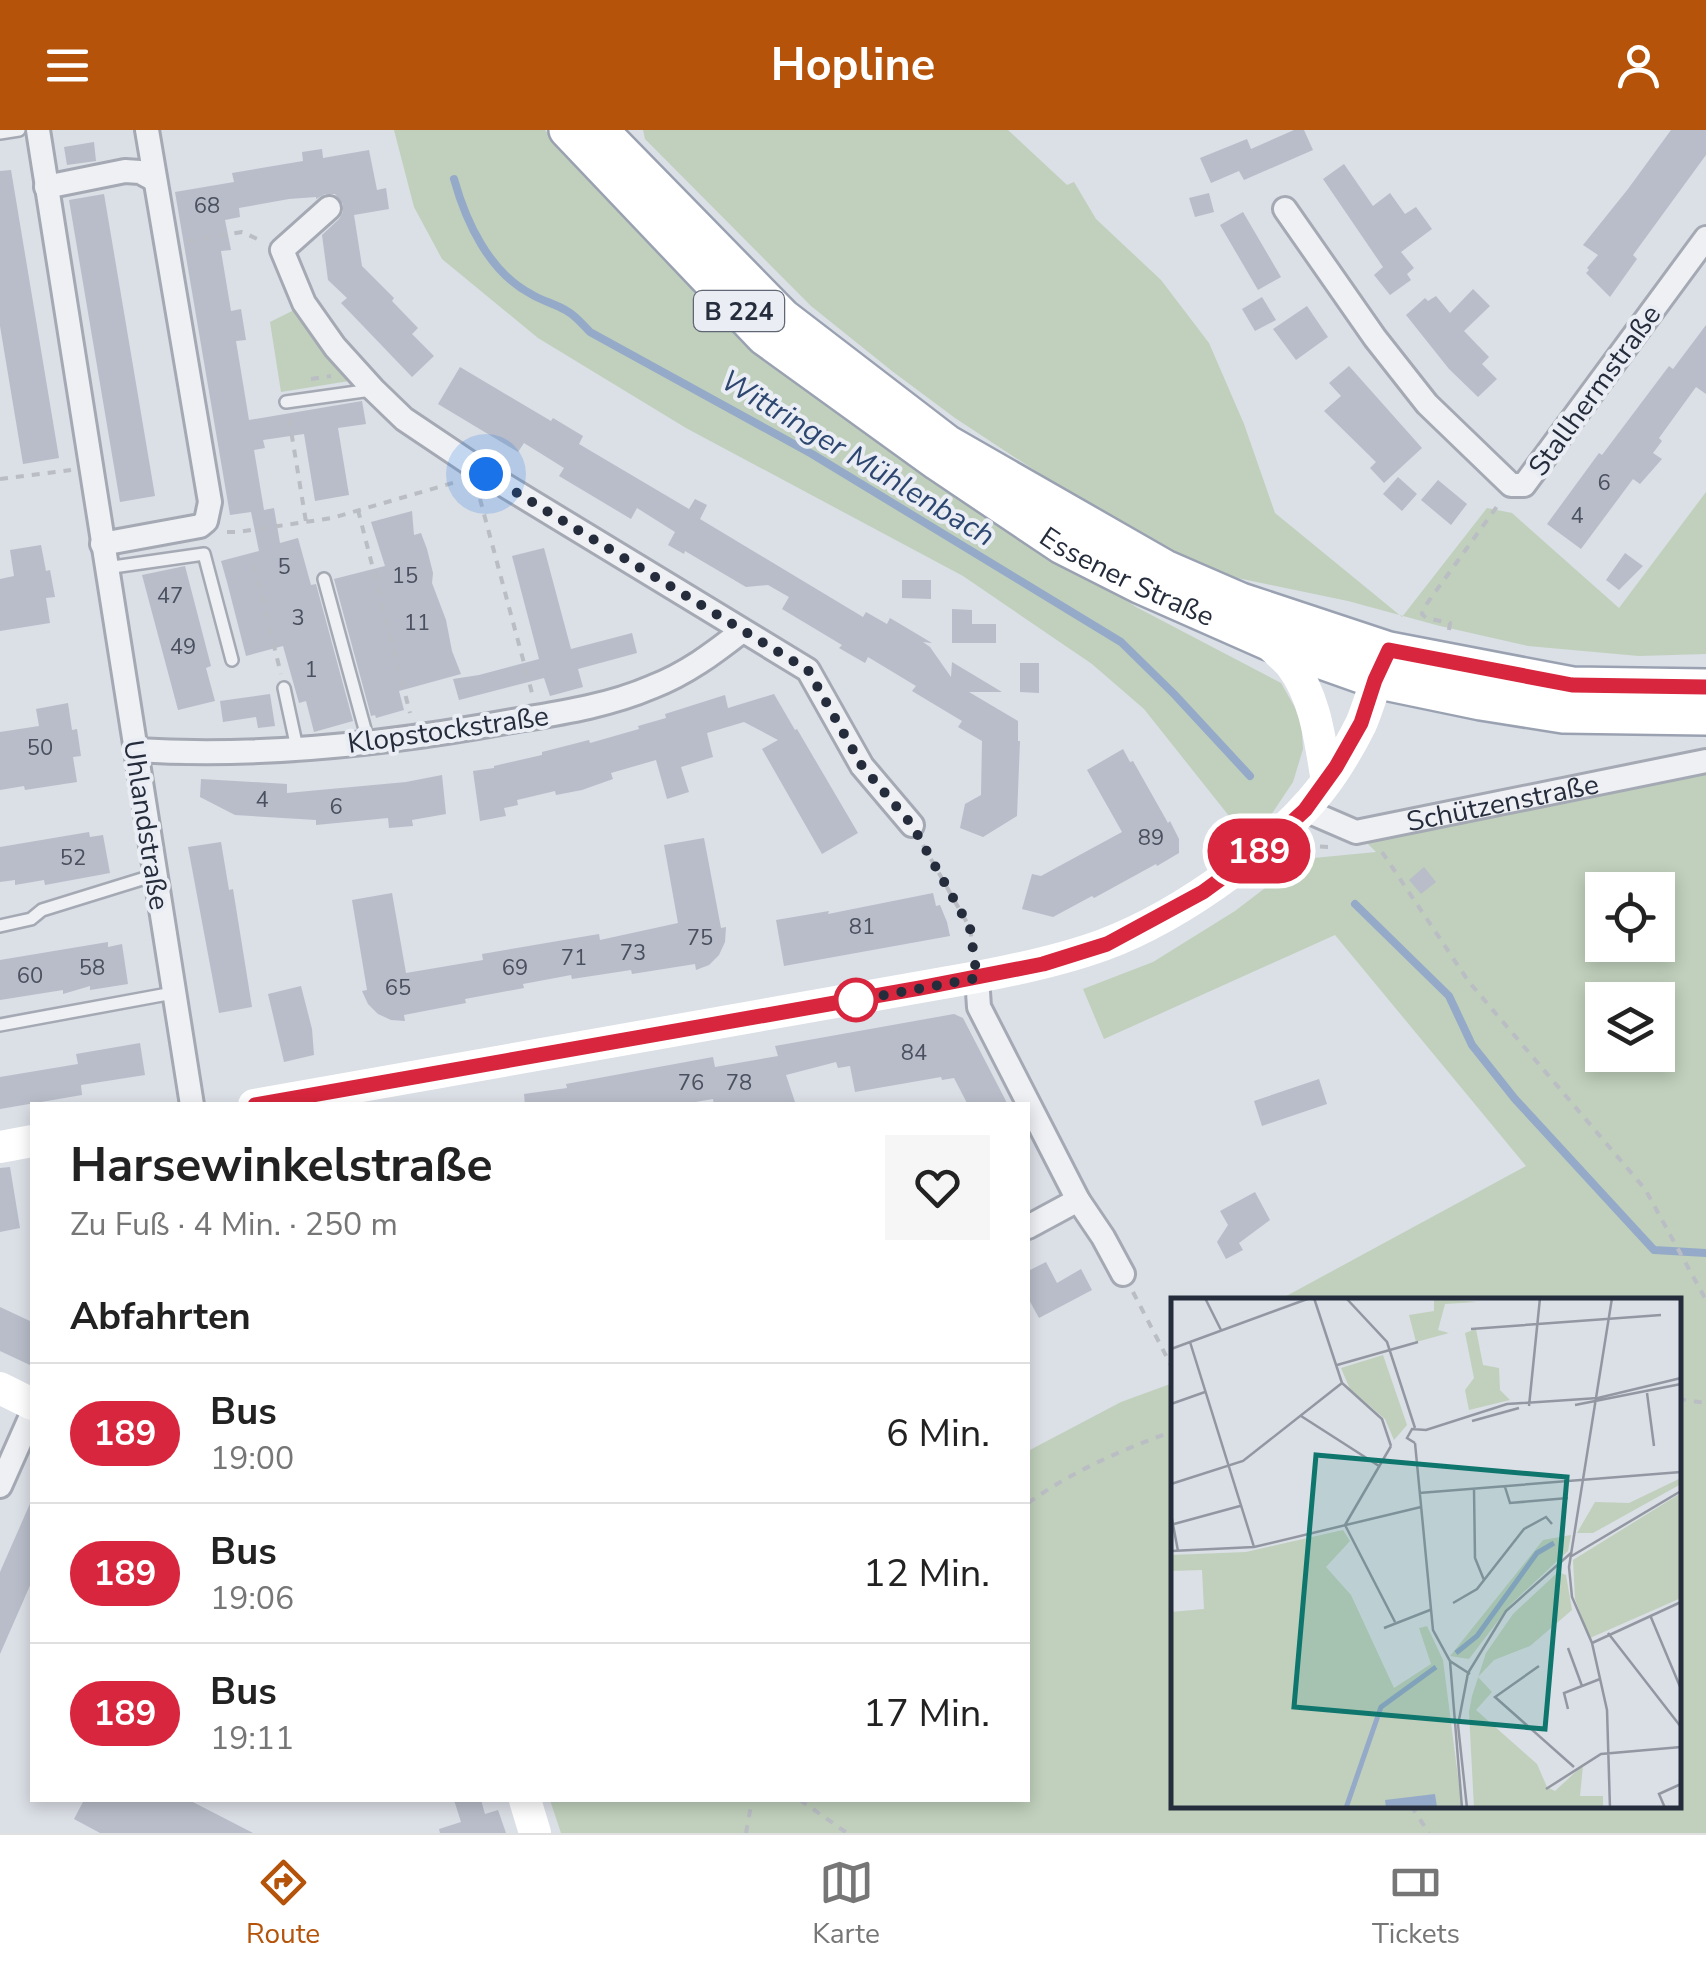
<!DOCTYPE html>
<html lang="de">
<meta charset="utf-8">
<style>
:root{--surface:#fff;--page:#f6f6f6;--text:#222;--muted:#767676;--line:#e0e0e0;--accent:#b45309}
body{margin:0;font-family:"Nunito Sans",sans-serif;background:var(--page);color:var(--text);height:100vh;display:flex;flex-direction:column;font-size:38px;white-space:nowrap}
*{box-sizing:border-box;margin:0}
p{font-size:32px;color:var(--muted)}
.icon{flex:none;width:55px;height:55px;fill:none;stroke:currentColor;stroke-width:2;stroke-linecap:round;stroke-linejoin:round}
.map{position:relative;flex:1;overflow:hidden}
.drawer{position:absolute;left:30px;top:972px;width:1000px;height:700px;display:flex;flex-direction:column;background:var(--surface);border-radius:0px;box-shadow:0 5px 15px #0003}
.drawer>*{flex:none}
.badge{padding:0 20px;border-radius:32px;font-size:35px;line-height:65px}
.buttons{position:absolute;left:1585px;top:742px;display:grid;gap:20px}
.buttons a{display:grid;place-items:center;width:90px;height:90px;border-radius:0px;background:var(--surface);box-shadow:0 5px 15px #0003;font-size:50px}
.you{position:absolute;width:50px;height:50px;margin:-25px;border:8px solid #fff;border-radius:50%;background:#1a73e8;box-shadow:0 0 0 15px #1a73e833}
.map>.badge{position:absolute;translate:-50% -50%;box-shadow:0 0 0 5px #fff}
h2{padding:0 40px;font-size:38px;line-height:90px}
.round{display:grid;place-items:center;flex:none;width:105px;height:105px;border-radius:0px;background:var(--page)}
.overview{display:flex;align-items:center;justify-content:space-between;height:170px;padding:0 40px}
h1{font-size:48px;font-weight:700;line-height:75px}
ul{padding:0;list-style:none}
li{display:flex;align-items:center;gap:30px;height:140px;padding:0 40px;border-top:2px solid var(--line)}
li div{flex:1}
li b{display:block;font-size:38px}
li em{font-style:normal}
li .badge{min-width:110px;font-weight:700;text-align:center}
header{display:flex;justify-content:space-between;align-items:center;height:130px;padding:0 40px;background:var(--accent);color:#fff;font-size:45px;font-weight:700}
.menu{display:flex;justify-content:space-around;align-items:center;height:140px;border-top:2px solid var(--line);background:var(--surface);font-size:28px;color:var(--muted)}
.menu a{display:grid;justify-items:center;gap:5px}
.menu .selected{color:var(--accent)}
.map>svg:first-child{display:block}
.green{fill:#c0d0bc;fill-rule:evenodd}
.lines{fill:none;stroke-linecap:round;stroke-linejoin:round}
.stream{stroke:#94aac8;stroke-width:8}
.building{fill:#b8bdc9}
.lane-casing{stroke:#a4a9b3;stroke-width:16}
.street-casing{stroke:#a4a9b3;stroke-width:28}
.primary-casing{stroke:#9aa2b2;stroke-width:40}
.path{stroke:#babdc4;stroke-width:4;stroke-dasharray:8 8;stroke-linecap:butt}
.lane{stroke:#eef0f4;stroke-width:11}
.street{stroke:#eef0f4;stroke-width:22}
.secondary{stroke:#fff;stroke-width:32}
.primary{stroke:#fff;stroke-width:35}
.line-casing{stroke:#fff;stroke-width:22}
.line{stroke:#d7263d;stroke-width:15}
.walk{stroke:#252c3c;stroke-width:10;stroke-dasharray:0 18}
.stop-dot{fill:#fff;stroke:#d7263d;stroke-width:5}
.labels{text-anchor:middle;stroke-width:8;stroke-linejoin:round;paint-order:stroke}
.number-label{font-size:22px;fill:#4a505f}
.shield{fill:#eaeef4;stroke:#606673;stroke-width:2.5}
.shield-label{font-size:25px;font-weight:bold;fill:#252c3c}
.street-label{font-size:28px;fill:#252c3c;stroke:#eaeef4}
.water-label{font-size:30px;font-style:italic;fill:#2e4771;stroke:#eaeef4}
.inset-river{fill:none;stroke:#94aac8;stroke-width:5}
.inset-road{fill:none;stroke:#9297a2;stroke-width:2.5}
.view{fill:#0f766e;fill-opacity:0.15;stroke:#0f766e;stroke-width:5}
.inset-edge{fill:none;stroke:#252c3c;stroke-width:5}
</style>
<header><svg class="icon" aria-label="menu" viewBox="0 0 24 24"><path d="M4 6h16M4 12h16M4 18h16"/></svg>Hopline<svg class="icon" aria-label="person" viewBox="0 0 24 24"><circle cx="12" cy="8" r="4"/><path d="M4 21q1-7 8-7t8 7"/></svg></header>
<div class="map">
<svg width="1706" height="1703" viewBox="0 0 1706 1703">
<rect width="100%" height="100%" fill="#dbdfe6"/>
<!-- green -->
<path class="green" d="M394,0H545L573,31L893,313L1136,477L1281,553L1301,588L1303,619L1293,652L1271,685L1258,695L1237,696L1144,579L1092,534L963,446L686,298L538,208L442,129L414,77Z
M643,0H1008L1067,55L1074,52L1096,89L1161,150L1209,213L1244,294L1275,383L1402,487L1487,378L1512,383L1619,478L1706,362V524L1639,526L1528,516L1440,496L1348,471L1228,446L1163,417L1095,380L955,288L892,241L811,176L645,9Z
M296,179L318,213L349,251L281,262L270,192Z
M1706,631V1703H561L550,1670H1028V1321L1121,1272L1173,1253L1174,1676H1678V1170H1279L1526,1036L1335,805L1104,909L1083,859L1153,832L1235,781L1303,729L1376,722L1356,702ZM1602,760H1658V815H1602ZM1602,870H1658V925H1602Z"/>
<g class="lines">
<!-- stream -->
<path class="stream" d="M454,49C466,92 489,142 531,164C542,171 556,174 567,181C576,186 583,195 590,202L812,324L1121,512L1174,564L1250,646
M1355,774L1449,866L1472,915L1515,969L1654,1120L1706,1123"/>
</g>
<!-- building -->
<path class="building" d="M1294,0H1304L1313,20L1244,50L1239,41L1211,53L1200,28L1247,9L1251,19Z
M1671,0H1706V25L1633,125L1637,129L1610,167L1586,143L1589,140L1587,138L1598,125L1583,115L1628,59Z
M94,12L96,31L67,35L64,17Z
M322,19L323,28L369,20L377,60L386,58L389,79L354,85L362,136L394,168L392,171L418,198L412,204L434,226L412,247L341,173L347,168L328,150L322,105L339,89L343,82V74L335,64H325L316,69V67L289,69L239,78L240,87L225,90L231,120L221,121L231,181L241,179L246,210L236,211L249,290L362,271L366,294L338,298L349,365L315,371L304,304L263,310L265,318L254,320L264,380L274,378L280,413L298,408L311,455L316,454L353,591L314,602L306,571L299,573L283,516L246,526L227,452L221,431L259,421L251,382L230,385L175,62L234,52L232,43L303,31L302,22Z
M1344,34L1373,76L1390,63L1405,84L1416,77L1432,99L1401,122L1414,138L1407,144L1411,150L1390,165L1374,145L1383,137L1323,49Z
M11,40L59,328L23,334L0,196V41Z
M1209,63L1214,82L1195,87L1189,68Z
M104,64L155,366L120,372L69,70Z
M1243,82L1281,147L1258,160L1220,95Z
M1473,159L1490,176L1464,201L1489,227L1482,234L1497,249L1478,267L1449,239L1406,185L1425,168L1428,171L1436,166L1450,183Z
M1262,167L1276,190L1255,201L1242,179Z
M1307,176L1328,207L1296,230L1273,199Z
M1706,195V264L1696,257L1659,308L1662,311L1653,323L1662,329L1640,354L1633,349L1581,419L1547,394L1599,323L1602,325L1669,236L1673,239Z
M1349,236L1422,318L1384,353L1370,338L1376,332L1324,281L1341,266L1329,253Z
M460,237L551,291L553,288L583,306L579,314L689,379L695,369L707,375L700,389L863,487L866,482L887,494L890,488L932,513L923,512L930,517L951,547L952,532L1002,562H969L1018,591V611H1020L1017,686L983,707L960,698L965,674L981,665L982,611L958,597L962,591L912,561L916,556L868,527L865,533L839,518L842,515L782,479L789,467L768,455L746,457L685,421L684,424L668,415L675,402L637,378L631,389L559,346L564,338L524,313L518,322L438,274Z
M1398,347L1417,364L1402,381L1383,364Z
M1438,350L1467,374L1451,395L1421,370Z
M412,381L414,405L421,403L427,419L433,443L432,453L446,490L452,521L461,544L399,561L404,580L376,588L375,585L371,586L334,449L385,436L371,392Z
M41,415L46,441L50,440L55,467L46,468L50,493L0,501V449L14,446L10,420Z
M544,418L571,519L632,503L637,523L578,539L583,557L550,566L544,548L459,570L453,549L479,545L539,529L512,426Z
M1625,423L1643,436L1619,460L1606,450Z
M185,436L211,536L206,538L215,571L178,580L142,445Z
M902,450H931V469L902,468Z
M952,479L972,480V494H996V513H952Z
M1020,533H1039V563L1020,562Z
M270,564L275,596L258,598L256,587L223,592L220,571Z
M774,564L795,600L797,599L858,703L822,724L762,619L778,610L744,592L707,603L713,627L681,637L689,662L667,669L656,630L611,643L613,649L582,660L556,665L555,661L517,670L518,675L504,678L506,686L480,691L473,641L494,638V636L542,625V622L589,610L590,613L639,599L638,596L666,588L665,584L725,565L728,578Z
M68,573L72,600L77,599L81,626L73,627L77,652L25,660L24,656L0,660V602L39,596L36,579Z
M1123,619L1130,632L1133,631L1168,693L1170,691L1179,709V723L1157,736L1156,734L1094,768L1092,766L1053,787L1022,779L1032,744L1041,746L1122,702L1087,640Z
M442,645L446,684L412,690L413,696L389,698L388,688L316,695V690L235,685L200,667L201,649L287,654V663L406,652Z
M89,702L90,707L103,705L110,743L45,755L44,750L15,755V750L0,752V717Z
M704,708L721,798L726,797L725,812L719,825L709,835L696,840L695,834L632,844L631,840L572,849L571,845L523,854L524,858L465,869L466,873L404,885L405,891L391,890L378,884L368,874L362,861L367,860L352,770L392,763L406,843L483,830L482,824L599,804L600,810L678,793L664,715Z
M221,712L229,760L233,759L252,877L219,883L188,717Z
M1424,737L1436,752L1421,764L1409,750Z
M933,763L936,776L940,775L947,792L950,806L784,836L776,790L829,781L828,784Z
M108,812V817L122,814L128,854L90,860V856L63,864V860L0,870V830Z
M301,856L312,899L314,925L284,932L268,864Z
M954,884L963,888L1008,975H968L954,948L942,950L941,947L855,962L850,936L838,938L836,932L786,945L796,975H714L713,969L678,975H669V972L650,975H525L524,964L567,958L566,954L713,927L715,937L778,926L775,916Z
M140,913L145,945L81,955L82,965L0,979V947L78,934L76,924Z
M1319,949L1327,974L1262,996L1254,971Z
M10,1037L20,1098L0,1102V1038Z
M1255,1062L1270,1090L1239,1113L1243,1120L1226,1129L1217,1112L1228,1095L1220,1081Z
M1046,1132L1057,1153L1081,1139L1092,1160L1039,1188L1028,1168V1141Z
M0,1177L32,1192V1236L0,1221Z
M32,1369V1451L0,1524V1442Z
M84,1670H189L253,1703H100L74,1689Z
M454,1670H481L485,1684L498,1680L506,1703H440L439,1699L461,1692Z"/>
<g class="lines">
<!-- lane casing -->
<g class="lane-casing">
<path id="lane" d="M0,3L19,0
M286,272L371,260
M106,438L204,424L232,530
M324,449L369,614
M284,558L297,618
M0,796L31,789L42,780L155,745
M0,895L173,863"/>
</g>
<!-- street casing -->
<g class="street-casing">
<g id="street">
<path d="M38,0L192,975"/>
<path d="M46,57L125,41L140,42L155,50"/>
<path d="M329,78L282,120L304,173L335,217L373,259L404,289L486,344L808,540L862,636L912,695"/>
<path d="M1285,79L1375,208L1427,274L1511,355H1524L1706,108"/>
<path d="M102,414L200,396L206,391L210,372L147,0"/>
<path d="M135,620C261,628 388,614 512,591C560,583 608,576 652,557C686,544 714,523 742,501"/>
<path id="s1" d="M1305,680L1356,702L1706,631"/>
<path d="M977,847L979,877L1078,1070L1103,1107L1123,1144"/>
<path d="M1028,1097L1078,1070"/>
<path d="M0,1356L32,1284"/>
</g>
</g>
<!-- primary casing -->
<g class="primary-casing">
<g id="primary">
<path id="s2" d="M567,0L764,207L937,332L1062,416L1139,455L1268,512L1375,550L1481,572L1563,585L1706,587"/>
<path d="M600,0L783,187L947,313L1165,438L1241,471L1389,520L1572,555L1706,557"/>
</g>
</g>
<!-- path -->
<path class="path" d="M187,111L242,102L264,112
M311,249L331,246
M289,288L306,392
M0,349L71,340
M480,369L532,563
M358,380L410,583
M227,402H238L332,388L456,352
M254,435L281,544
M1449,500L1450,493L1426,488L1422,484L1423,479L1498,375
M923,715L970,798L973,818
M1304,716L1330,717
M1382,722L1469,852L1645,1059L1706,1170
M1133,1162L1174,1241
M1678,1269L1706,1273
M1028,1373C1073,1341 1121,1320 1174,1301
M800,1670L847,1703
M1411,1676L1429,1703
M746,1703L752,1670"/>
<!-- lane -->
<use href="#lane" class="lane"/>
<!-- street -->
<use href="#street" class="street"/>
<!-- secondary -->
<path class="secondary" d="M1268,512C1275,520 1284,527 1291,535C1316,568 1320,611 1327,651
M254,975L977,847C1020,839 1062,830 1103,815C1181,786 1289,710 1334,641C1344,626 1353,610 1361,594C1370,573 1375,550 1385,529
M0,1017L32,1011
M0,1258L32,1274
M525,1670L535,1703"/>
<!-- primary -->
<use href="#primary" class="primary"/>
</g>
<g class="lines">
<!-- line casing -->
<g class="line-casing">
<path id="line" d="M255,975L920,858L1043,834L1107,814L1203,762L1266,716L1305,680L1336,637L1361,593L1375,550L1389,520L1572,555L1706,557"/>
</g>
<!-- line -->
<use href="#line" class="line"/>
<!-- walk -->
<path class="walk" d="M486,344L808,540L862,636L912,695L970,798L977,848L852,871L856,870"/>
</g>
<!-- markers -->
<circle class="stop-dot" cx="856" cy="870" r="20"/>
<g class="labels">
<!-- number labels -->
<g class="number-label">
<text x="207" y="83">68</text>
<text x="1604" y="360">6</text>
<text x="1577" y="393">4</text>
<text x="284" y="444">5</text>
<text x="405" y="453">15</text>
<text x="170" y="473">47</text>
<text x="298" y="495">3</text>
<text x="417" y="500">11</text>
<text x="183" y="524">49</text>
<text x="311" y="547">1</text>
<text x="40" y="625">50</text>
<text x="262" y="677">4</text>
<text x="336" y="684">6</text>
<text x="1151" y="715">89</text>
<text x="73" y="735">52</text>
<text x="862" y="804">81</text>
<text x="700" y="815">75</text>
<text x="633" y="830">73</text>
<text x="574" y="835">71</text>
<text x="92" y="845">58</text>
<text x="515" y="845">69</text>
<text x="30" y="853">60</text>
<text x="398" y="865">65</text>
<text x="914" y="930">84</text>
<text x="691" y="960">76</text>
<text x="739" y="960">78</text>
</g>
<!-- shield labels -->
<rect class="shield" x="694" y="161" width="90" height="40" rx="8"/>
<g class="shield-label">
<text x="739" y="190">B 224</text>
</g>
<!-- street labels -->
<g class="street-label">
<text transform="translate(1594 260) rotate(-54)" y="10">Stallhermstraße</text>
<text dy="10" stroke="none"><textPath href="#s2" startOffset="722">Essener Straße</textPath></text>
<text transform="translate(448 599) rotate(-8)" y="10">Klopstockstraße</text>
<text dy="10" stroke="none"><textPath href="#s1" startOffset="205">Schützenstraße</textPath></text>
<text transform="translate(147 695) rotate(81)" y="10">Uhlandstraße</text>
</g>
<!-- water labels -->
<g class="water-label">
<text transform="translate(858 328) rotate(31)" y="10">Wittringer Mühlenbach</text>
</g>
</g>
<!-- overview -->
<g transform="translate(1171 1168)">
<rect width="510" height="510" fill="#dbdfe6"/>
<path d="M263,0L306,4L274,6L267,32L278,35L245,44L238,17L263,13ZM305,31L312,67L328,70L329,92L339,102L298,112L294,92L303,80L294,35ZM212,57L236,127L223,142L214,121L179,91L170,70ZM510,180V186L422,235H406L424,204L458,205ZM510,195V300L419,340L404,301L402,262ZM172,232L179,243L155,269L180,297L223,390L260,366L248,330L256,328L272,362L291,510H0V314L33,311L31,272L0,273V257L75,254ZM400,237L397,253L339,307L298,361L279,358L372,242ZM387,274L395,277L401,312L359,348L323,362L307,379L321,394L305,412L366,466L376,489L384,493L412,467L409,498H432V510H303L298,414L301,398L315,355L342,316Z" fill="#c0d0bc"/>
<path d="M264,496L266,509L215,510L214,502Z" fill="#94aac8"/>
<path class="inset-river" d="M285,355L306,338L366,255L383,245M175,510L210,409L265,369"/>
<path class="inset-road" d="M34,0L50,32M143,0L171,85L211,121L220,148M175,0L216,44L244,130M300,31L490,17M19,44L83,249M0,51L139,0M166,67L247,44M476,95L483,148M0,106L34,94M404,107L510,86M358,108L369,0M130,118L208,168M301,123L348,110M244,145L236,140L241,131L255,132L336,106L427,100L510,80M244,145L262,332L279,363L299,376M0,186L72,163L171,85M334,189L339,205L397,200M303,191L304,260L313,282M248,195L510,174M0,216L7,253M3,226L69,208M174,227L224,324M174,227L220,148M0,253L83,249L250,209M399,259L510,193M282,305L306,291L353,231L375,219L381,226M479,317L510,391M213,330L259,312M437,335L510,429M421,345L510,304M397,350L411,388M279,363L291,510M368,368L324,399L403,469M397,411L393,395L429,381M375,491L430,456L510,449M296,510L287,427L297,375L335,313L400,255M439,510L436,412L421,345L401,299L398,269L441,0M494,510L488,496L510,486"/>
<path class="view" d="M145,157L396,179L374,431L123,409Z"/>
<rect width="510" height="510" class="inset-edge"/>
</g>
</svg>
<div class="buttons">
<a><svg class="icon" aria-label="locate" viewBox="0 0 24 24"><circle cx="12" cy="12" r="6"/><path d="M12 2v4M12 18v4M2 12h4M18 12h4"/></svg></a>
<a><svg class="icon" aria-label="layers" viewBox="0 0 24 24"><path d="M12 4l9 5-9 5-9-5zM3 14l9 5 9-5"/></svg></a>
</div>
<div class="you" style="left:486px;top:344px"></div>
<b class="badge" style="left:1259px;top:721px;background:#d7263d;color:#fff">189</b>
<section class="drawer">
<div class="overview"><div><h1>Harsewinkelstraße</h1><p>Zu Fuß · 4 Min. · 250 m</p></div><a class="round"><svg class="icon" aria-label="heart" viewBox="0 0 24 24"><path d="M12 20l-8-8c-3-5 5-10 8-4 3-6 11-1 8 4z"/></svg></a></div>
<h2>Abfahrten</h2>
<ul>
<li><span class="badge" style="background:#d7263d;color:#fff">189</span><div><b>Bus</b><p>19:00</p></div><em>6 Min.</em></li>
<li><span class="badge" style="background:#d7263d;color:#fff">189</span><div><b>Bus</b><p>19:06</p></div><em>12 Min.</em></li>
<li><span class="badge" style="background:#d7263d;color:#fff">189</span><div><b>Bus</b><p>19:11</p></div><em>17 Min.</em></li>
</ul>
</section>
</div>
<nav class="menu">
<a class="selected"><svg class="icon" aria-label="directions" viewBox="0 0 24 24"><path d="M12 3l9 9-9 9-9-9zM9 14v-3h6M13 9l2 2-2 2"/></svg>Route</a>
<a><svg class="icon" aria-label="map" viewBox="0 0 24 24"><path d="M3 6l6-2 6 2 6-2v14l-6 2-6-2-6 2zM9 4v14M15 6v14"/></svg>Karte</a>
<a><svg class="icon" aria-label="tickets" viewBox="0 0 24 24"><path d="M3 7h18v10H3zM15 7v10"/></svg>Tickets</a>
</nav>
